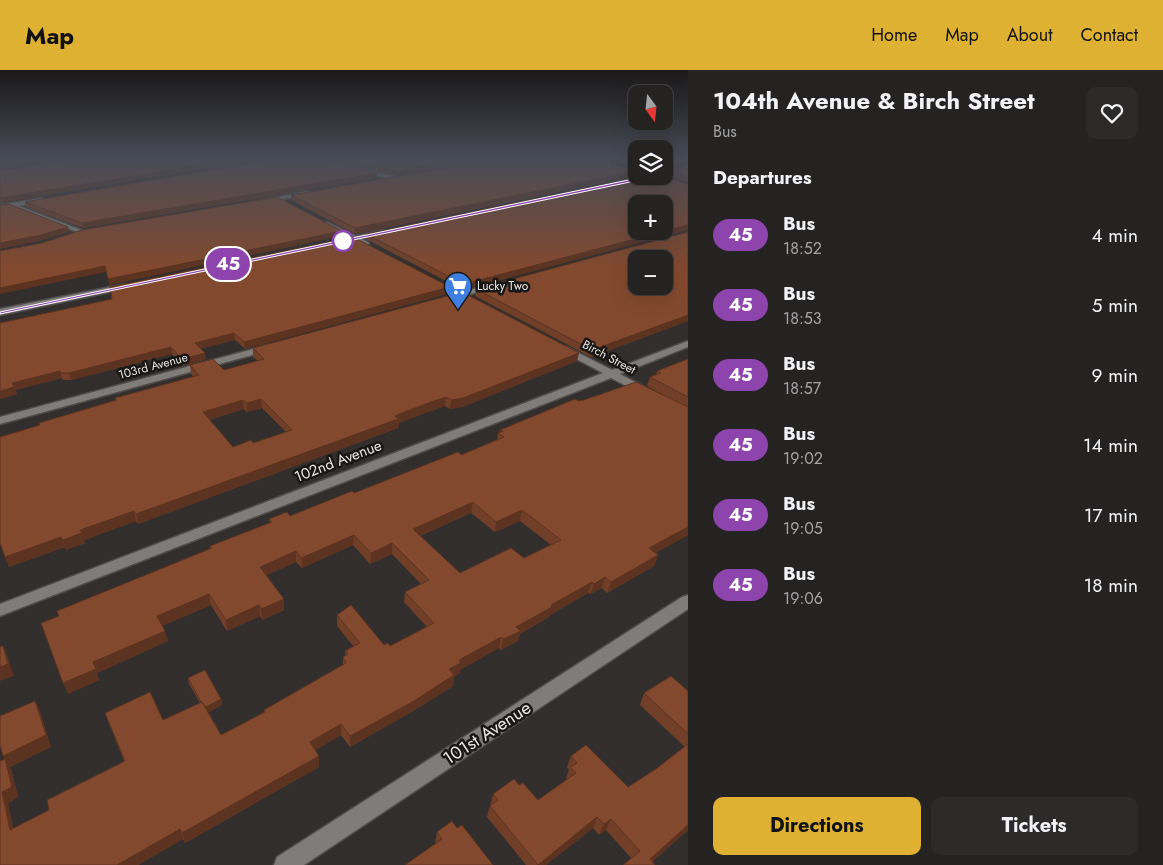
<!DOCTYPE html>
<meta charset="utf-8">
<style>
:root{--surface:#252222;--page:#2d2a2a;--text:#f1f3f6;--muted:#a3a4a5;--line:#423f40;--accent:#deb133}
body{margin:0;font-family:Jost,sans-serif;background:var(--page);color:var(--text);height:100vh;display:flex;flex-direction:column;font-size:19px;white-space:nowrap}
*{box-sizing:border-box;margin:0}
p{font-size:16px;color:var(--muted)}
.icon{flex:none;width:28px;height:28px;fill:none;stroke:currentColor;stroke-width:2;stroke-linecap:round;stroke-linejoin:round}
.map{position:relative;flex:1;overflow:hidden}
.details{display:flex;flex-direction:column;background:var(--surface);width:475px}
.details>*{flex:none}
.badge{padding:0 10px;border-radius:16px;font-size:18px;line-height:32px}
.needle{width:32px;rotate:165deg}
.fabs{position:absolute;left:628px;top:15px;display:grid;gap:10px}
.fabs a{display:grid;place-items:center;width:45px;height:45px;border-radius:10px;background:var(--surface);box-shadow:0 5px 20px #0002,0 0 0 1px var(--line);font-size:25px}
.map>.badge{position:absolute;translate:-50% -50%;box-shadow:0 0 0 2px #fff}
h2{padding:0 25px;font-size:19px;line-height:45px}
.round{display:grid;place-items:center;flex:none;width:52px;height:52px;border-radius:10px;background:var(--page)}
.headline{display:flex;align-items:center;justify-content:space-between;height:85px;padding:0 25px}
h1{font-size:24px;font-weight:700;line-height:38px}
.cta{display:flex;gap:10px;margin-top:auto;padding:10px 25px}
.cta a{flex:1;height:58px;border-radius:10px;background:var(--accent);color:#111;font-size:20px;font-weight:700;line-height:58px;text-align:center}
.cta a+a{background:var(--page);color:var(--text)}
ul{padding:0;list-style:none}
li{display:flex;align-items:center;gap:15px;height:70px;padding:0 25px}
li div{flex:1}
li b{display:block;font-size:19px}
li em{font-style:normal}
li .badge{min-width:55px;font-weight:700;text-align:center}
header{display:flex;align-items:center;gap:30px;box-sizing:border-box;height:70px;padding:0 25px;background:var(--accent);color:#111}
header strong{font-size:24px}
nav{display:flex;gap:28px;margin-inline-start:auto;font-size:18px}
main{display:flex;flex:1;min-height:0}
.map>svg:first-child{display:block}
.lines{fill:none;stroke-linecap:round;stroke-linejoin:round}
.minor-casing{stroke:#4f4d4b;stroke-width:3}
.tertiary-casing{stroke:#4f4d4b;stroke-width:3}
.minor{fill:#7f7c7a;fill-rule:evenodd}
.tertiary{fill:#7f7c7a;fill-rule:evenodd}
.wall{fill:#713f28;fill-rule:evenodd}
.shaded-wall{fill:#5c3320}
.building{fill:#83492e;stroke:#5c3320;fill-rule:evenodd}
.line{fill:#8e44ad;stroke:#fff}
.stop-dot{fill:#fff;stroke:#8e44ad;stroke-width:2.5}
.labels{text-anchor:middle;stroke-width:5;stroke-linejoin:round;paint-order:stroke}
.far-poi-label{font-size:12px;fill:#e8e6e5;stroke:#181716;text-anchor:start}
.far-street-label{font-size:12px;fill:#e8e6e5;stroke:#181716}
.street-label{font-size:15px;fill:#e8e6e5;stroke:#181716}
.near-street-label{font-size:18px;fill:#e8e6e5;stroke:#181716}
</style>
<header>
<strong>Map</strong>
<nav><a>Home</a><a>Map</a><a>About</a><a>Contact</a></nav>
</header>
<main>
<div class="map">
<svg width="688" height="795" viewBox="0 0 688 795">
<rect width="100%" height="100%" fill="#312e2d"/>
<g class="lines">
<!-- minor casing -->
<g class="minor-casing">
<path id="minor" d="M362,99L394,106L397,108L394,110L360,102Z
M307,121L309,124L263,133L260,131Z
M42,128L44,131L19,136L84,161V163H80L11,137L0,139V135Z
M327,152L368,172L369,174L362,176L325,155L324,154Z
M489,214L496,216L449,231L445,228Z
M688,271V277L620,304L648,319L649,321L648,323H640L611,308L0,546V534L603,303L561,281V277H567L612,300Z
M268,275L273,278L271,280L0,354V347Z
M688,525V539L304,795H274L277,787L682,527Z"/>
</g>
<!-- tertiary casing -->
<g class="tertiary-casing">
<path id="tertiary" d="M688,97V101L664,106V102Z
M383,160L385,161V163L339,173L335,171Z
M126,214L130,216L129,218L0,245V239Z"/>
</g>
<!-- minor -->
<use href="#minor" class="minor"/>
<!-- tertiary -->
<use href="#tertiary" class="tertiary"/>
</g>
<!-- wall -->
<path class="wall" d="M328,88H636V98L608,90L607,92L636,101L635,106L355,164L291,130V125L445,98V97L392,105Z
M688,98V112L670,107L671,102Z
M643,106L463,220L366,169V164Z
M377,108L83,158L26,137L25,132Z
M688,162V251L591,287L475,226L476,219Z
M450,223L245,279L235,270L201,278L206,289L183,296L172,284L71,310H63L62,308L15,320L17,324L0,329V253Z
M253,278L577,291L462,337L450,339L445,336L430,341L399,353L398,358L138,454L136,451L84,470L85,473L66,480L65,477L9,497L5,487L40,356L39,353L115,330V328L194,307L191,304L190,295L224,300L258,291L253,287ZM262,338L286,362L253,373L233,377L209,350L244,339L247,342Z
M688,289V465L655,483L658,485L654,496L607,523L602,518L590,524L588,523L550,545L549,547L520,564L518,571L501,580L499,578L460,600V603L454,607L453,616L413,641L350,677L341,665L315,680L319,697L185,773L183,769L138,795H0L5,689L35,631L40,642L51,677L10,697L11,699L18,727L8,733L13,759L49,740L124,691L105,643L163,650L200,633L189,614L188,608L221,629L222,635L208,642L221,665L264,642V640L343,595V587L345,586V581L354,577L337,556V545L384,575L390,576L427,557L404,532L405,522L421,514L392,484L370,494L353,475L302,498L296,492L266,505L284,540L262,550L260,546L227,561L211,535L162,556L168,571L97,603L99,610L68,624L59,546L210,479V476L270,453L269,449L290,446L461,385L497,370L498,363L500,362V360L579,331H674L647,316L650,307L656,305L657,301ZM471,443L495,462L520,451L551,475L524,488L460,503L420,466Z
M688,621V760L652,792L631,788L606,760L599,765L593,758L546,795H526L487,747L493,724L519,715L538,730L568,709L566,708L569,700L567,697L571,686L628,717L656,699L685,677L640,635L644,623Z
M457,758L436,773H435L437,762Z"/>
<!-- shaded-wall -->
<path class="shaded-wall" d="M38,88H68L0,98V94Z
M243,88H269L0,133V128Z
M688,91V95L664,100L665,96Z
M445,93V97L392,105V101Z
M636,101L635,106L355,164V158Z
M377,103V108L83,158L82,153Z
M688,155V160L463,220L464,214Z
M68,157L69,162L39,171L0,179V173Z
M342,161V166L109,215L108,209Z
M105,196L106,202L0,224V218Z
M450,217V223L245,279L244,272Z
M688,245V251L591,287L592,280Z
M234,263L235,270L196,280L195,273Z
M171,277L172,284L71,310L69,303Z
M205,283L206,289L183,296L182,289Z
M579,283L577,291L462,337L450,339L451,330Z
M60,301L62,308L15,320L17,324L0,329V321L12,313Z
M446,327L445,336L398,353V358L138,454L136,444L395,346L399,344Z
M261,329L262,338L247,342V333Z
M243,330L244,339L204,351L203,342Z
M473,432L471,443L412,469L413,459Z
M522,440L520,451L495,462L496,452Z
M134,441L136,451L84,470L85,473L66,480L63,470L80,460Z
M688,457V465L645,489L649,478Z
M354,465L353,475L302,498L301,488Z
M61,467L65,477L9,497L5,487Z
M392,473V484L370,494L371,483Z
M296,481V492L261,508L260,497Z
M658,485L654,496L607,523L611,512Z
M605,507L602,518L590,524L594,514Z
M592,512L588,523L550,545L549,547L520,564L518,571L501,580L503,569L516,557L551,535Z
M209,524L211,535L160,557L157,546Z
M284,529V540L262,550L261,539Z
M259,535L260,546L227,561L226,550Z
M165,561L168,571L97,603L99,610L68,624L63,613L93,592Z
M501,567L499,578L460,600V603L454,607L453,616L413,641L350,677V666L449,599L459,590Z
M3,576L8,588L14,606L0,611V597Z
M221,629L222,635L206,644L204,638Z
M35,631L40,642L51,677L10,697L11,699L18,727L8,733L16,771L10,760L2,722L6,693L3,686Z
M341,654V665L311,683L310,672Z
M319,686V697L185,773L182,763Z
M597,747L593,758L546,795H538Z
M611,749L606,760L599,765L604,754Z
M688,755V760L649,795L650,789Z
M180,759L183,769L138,795H117Z"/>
<!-- building -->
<path class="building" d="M0,88H38L0,94Z
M80,88H243L0,128V101Z
M280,88H321L377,103L82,153L25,132Z
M344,88H607L606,90L607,92L636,101L355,158L291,125L446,98L447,97L445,93L392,101Z
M617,88H636V94Z
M664,88H688V91L665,96L664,99Z
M688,98V107L671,102Z
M643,106H661L688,114V155L464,214L366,164ZM636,134H664V161H636Z
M277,127L342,161L108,209L105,196L0,218V181L42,173L82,160Z
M9,134L68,157L37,166L0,173V135Z
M688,162V245L592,280L476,219ZM636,189H664V216H636Z
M353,167L450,217L244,272L234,263L195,273L205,283L182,289L171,277L69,303H61L60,301L12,313L14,317L0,321V253L112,229L110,217Z
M462,222L579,283L463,328L451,330L446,327L431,332L399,344L395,346L398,349L136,444L134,441L80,460L82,463L63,470L61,467L5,487L0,473V367L40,355L39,353L117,330L115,328L199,305L190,295L213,289L224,300L264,289L253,278ZM261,329L292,360L253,373L251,370L233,377L203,342L243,330L247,333Z
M688,289V327L650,307L661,303L657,301Z
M636,312L688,337V457L649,478L658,485L611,512L605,507L594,514L592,512L551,535L552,537L516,557L521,561L503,569L501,567L459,590L461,593L449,599L454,605L414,631L350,666L341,654L310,672L319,686L182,763L180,759L117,795H0V691L5,689L12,717L2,722L10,760L49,740L47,730L125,691L105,643L150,622L163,650L202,632L221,665L265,642L264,640L346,593L343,587L348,584L345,581L360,573L337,545L351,535L384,575L388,573L390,576L434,553L405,522L429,510L392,473L371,483L354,465L301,488L296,481L260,497L284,529L261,539L259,535L226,550L209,524L157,546L165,561L93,592L96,599L63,613L41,553L59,546L57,541L212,478L210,476L272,452L269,449L287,442L290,446L352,421L354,423L458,382L461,385L504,367L498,363L503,361L500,360L575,329L579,331L584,330ZM473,432L496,452L522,440L561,470L524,488L511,478L460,503L413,459Z
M3,576L8,594L0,597V577Z
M205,600L221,629L206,637L202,632H201L188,608Z
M671,606L688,621V664L644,623Z
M35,631L46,665L3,686L0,675V646Z
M688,674V755L650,789L655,795H623L640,781L611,749L604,754L597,747L538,795L490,736L498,730L493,724L514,709L519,715L523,713L538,730L576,703L570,697L577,693L571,686L586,675L628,717L656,699Z
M452,751L457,758L462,755L493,795H405L442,769L437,762Z"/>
<!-- sky -->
<linearGradient id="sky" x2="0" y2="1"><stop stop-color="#1b1919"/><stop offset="0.44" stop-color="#484c57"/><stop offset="1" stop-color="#484c57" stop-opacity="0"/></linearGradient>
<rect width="688" height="200" fill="url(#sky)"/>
<!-- line -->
<path class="line" d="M652,105L654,107L0,244V242Z"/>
<!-- icons -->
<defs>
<g id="supermarket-pin" transform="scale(1.4375)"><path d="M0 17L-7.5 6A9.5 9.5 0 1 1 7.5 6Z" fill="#3f7fe0" stroke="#181716"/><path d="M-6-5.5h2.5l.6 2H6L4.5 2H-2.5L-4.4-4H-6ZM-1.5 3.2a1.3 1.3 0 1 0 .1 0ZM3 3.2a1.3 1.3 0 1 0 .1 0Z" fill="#fff"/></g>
</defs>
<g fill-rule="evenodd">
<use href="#supermarket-pin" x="458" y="216"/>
</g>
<!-- markers -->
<circle class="stop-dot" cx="343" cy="171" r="10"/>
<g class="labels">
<!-- far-poi labels -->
<g class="far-poi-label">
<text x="477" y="220">Lucky Two</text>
</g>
<!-- far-street labels -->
<g class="far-street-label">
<text transform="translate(609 287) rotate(28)" y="4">Birch Street</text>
<text transform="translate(153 296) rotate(-15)" y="4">103rd Avenue</text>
</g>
<!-- street labels -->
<g class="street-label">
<text transform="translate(338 391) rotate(-21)" y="5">102nd Avenue</text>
</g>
<!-- near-street labels -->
<g class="near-street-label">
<text transform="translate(487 663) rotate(-33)" y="6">101st Avenue</text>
</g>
</g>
</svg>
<div class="fabs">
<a><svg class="needle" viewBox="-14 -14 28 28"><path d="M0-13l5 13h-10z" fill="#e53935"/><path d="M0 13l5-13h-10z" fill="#a3a4a5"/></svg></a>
<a><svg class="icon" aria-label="layers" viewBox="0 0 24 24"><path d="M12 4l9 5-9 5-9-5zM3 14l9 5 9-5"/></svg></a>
<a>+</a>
<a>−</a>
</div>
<b class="badge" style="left:228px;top:194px;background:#8e44ad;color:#fff">45</b>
</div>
<section class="details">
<div class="headline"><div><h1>104th Avenue &amp; Birch Street</h1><p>Bus</p></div><a class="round"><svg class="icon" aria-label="heart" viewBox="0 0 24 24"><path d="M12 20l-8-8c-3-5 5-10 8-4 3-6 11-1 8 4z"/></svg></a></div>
<h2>Departures</h2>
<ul>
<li><span class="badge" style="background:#8e44ad;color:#fff">45</span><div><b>Bus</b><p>18:52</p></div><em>4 min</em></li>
<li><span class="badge" style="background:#8e44ad;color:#fff">45</span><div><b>Bus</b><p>18:53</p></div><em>5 min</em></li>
<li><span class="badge" style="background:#8e44ad;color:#fff">45</span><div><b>Bus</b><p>18:57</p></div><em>9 min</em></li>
<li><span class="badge" style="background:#8e44ad;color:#fff">45</span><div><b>Bus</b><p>19:02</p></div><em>14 min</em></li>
<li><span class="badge" style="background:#8e44ad;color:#fff">45</span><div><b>Bus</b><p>19:05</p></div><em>17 min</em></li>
<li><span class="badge" style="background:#8e44ad;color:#fff">45</span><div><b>Bus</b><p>19:06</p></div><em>18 min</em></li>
</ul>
<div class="cta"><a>Directions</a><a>Tickets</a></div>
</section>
</main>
